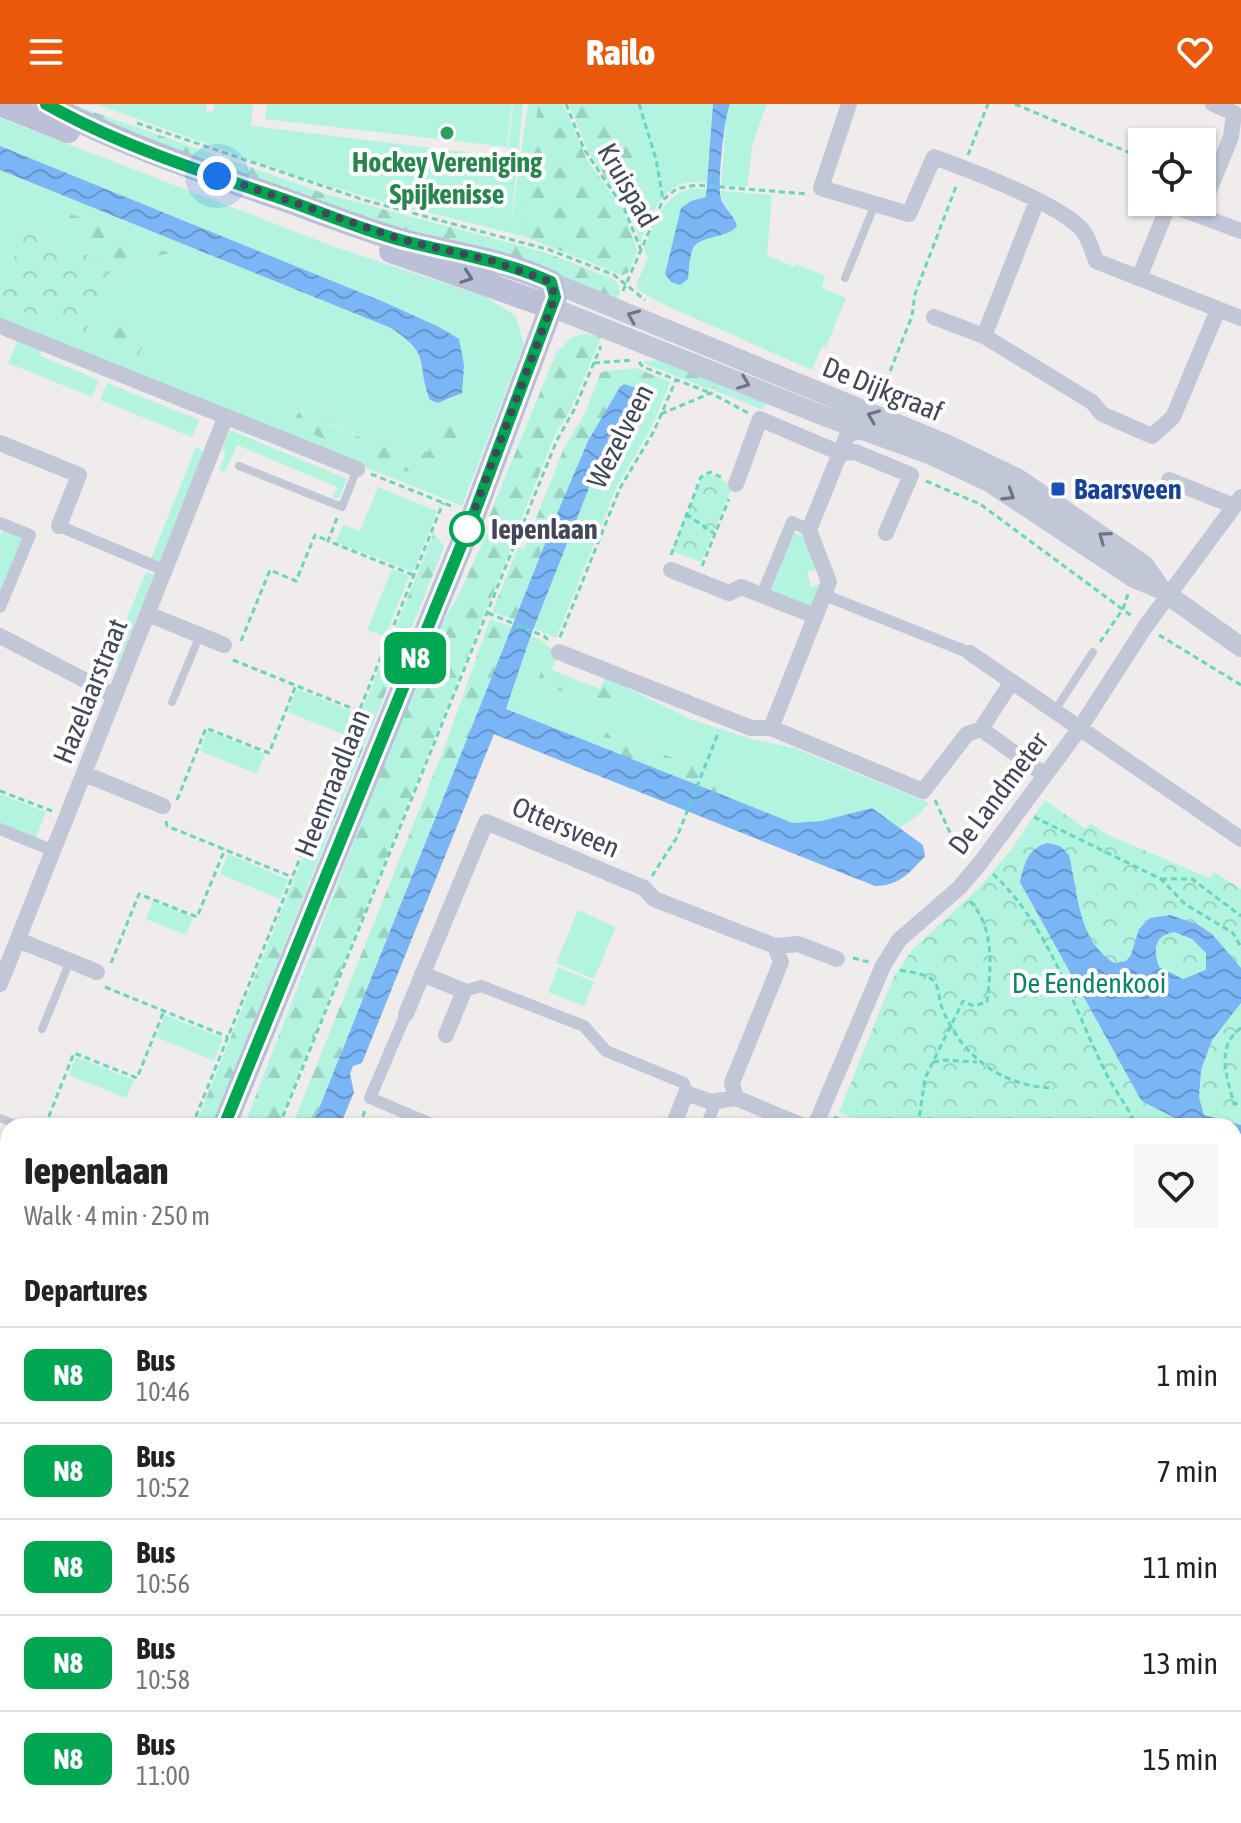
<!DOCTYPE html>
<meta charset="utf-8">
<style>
:root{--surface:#fff;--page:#f6f6f6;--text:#222;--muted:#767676;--line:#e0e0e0;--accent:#ea580c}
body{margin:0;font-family:"Asap Condensed",sans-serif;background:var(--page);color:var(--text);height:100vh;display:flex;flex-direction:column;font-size:30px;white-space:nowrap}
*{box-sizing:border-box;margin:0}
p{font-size:26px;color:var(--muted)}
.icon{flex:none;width:44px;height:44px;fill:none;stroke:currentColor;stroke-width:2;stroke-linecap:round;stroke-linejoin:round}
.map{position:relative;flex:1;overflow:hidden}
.panel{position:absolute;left:0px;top:1014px;width:1242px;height:706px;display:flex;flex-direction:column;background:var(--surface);border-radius:24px 24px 0 0;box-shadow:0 2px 6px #0004}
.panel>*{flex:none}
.badge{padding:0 16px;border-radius:12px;font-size:28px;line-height:52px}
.buttons{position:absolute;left:1128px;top:24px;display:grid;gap:16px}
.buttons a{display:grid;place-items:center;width:88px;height:88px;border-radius:0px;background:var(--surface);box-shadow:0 2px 6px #0004;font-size:40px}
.you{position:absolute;width:40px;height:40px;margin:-20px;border:6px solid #fff;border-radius:50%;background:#1a73e8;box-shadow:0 0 0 12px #1a73e833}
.map>.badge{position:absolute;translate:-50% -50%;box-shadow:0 0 0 4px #fff}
h2{padding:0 24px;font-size:30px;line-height:72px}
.round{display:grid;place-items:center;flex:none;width:84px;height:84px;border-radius:0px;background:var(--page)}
.overview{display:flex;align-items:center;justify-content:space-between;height:136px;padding:0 24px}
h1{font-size:38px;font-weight:800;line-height:60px}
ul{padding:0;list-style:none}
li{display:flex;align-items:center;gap:24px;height:96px;padding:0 24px;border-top:2px solid var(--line)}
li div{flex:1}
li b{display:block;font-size:30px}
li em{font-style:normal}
li .badge{min-width:88px;font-weight:700;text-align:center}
header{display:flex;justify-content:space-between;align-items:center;height:104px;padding:0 24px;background:var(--accent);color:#fff;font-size:36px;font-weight:800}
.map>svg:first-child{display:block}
.education{fill:#e0dcdd}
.grass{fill:#b2f4e0;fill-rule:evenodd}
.forest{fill:url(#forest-firs)}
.park{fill:url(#park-crowns)}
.water{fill:url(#water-waves);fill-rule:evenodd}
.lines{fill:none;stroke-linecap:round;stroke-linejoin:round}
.path{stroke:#66d5c1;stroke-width:3;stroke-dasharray:6 4;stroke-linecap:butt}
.service{stroke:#c2c7d8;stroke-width:8}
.pedestrian{stroke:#c2c7d8;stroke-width:12}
.minor{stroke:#c2c7d8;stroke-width:16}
.tertiary{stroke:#c2c7d8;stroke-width:20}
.secondary{stroke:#bbc0d8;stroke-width:24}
.oneway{stroke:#6c7187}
.oneway2{stroke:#6f7487}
.line-casing{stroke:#fff;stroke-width:18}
.line{stroke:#00a651;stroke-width:12}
.walk{stroke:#42475b;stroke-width:8;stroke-dasharray:0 14.4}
.leisure-dot{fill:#2e9e5b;stroke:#fff;stroke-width:3}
.transit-dot{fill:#1a4fb4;stroke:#fff;stroke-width:3}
.stop-dot{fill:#fff;stroke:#00a651;stroke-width:4}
.labels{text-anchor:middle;stroke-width:8;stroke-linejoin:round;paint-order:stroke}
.leisure-label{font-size:28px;font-weight:bold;fill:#27864d;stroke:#fff}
.street-label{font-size:28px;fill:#42475b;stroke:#fff}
.transit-label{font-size:28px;font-weight:bold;fill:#164399;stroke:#fff;text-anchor:start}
.stop-label{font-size:28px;font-weight:bold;fill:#42475b;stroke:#fff;text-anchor:start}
.park-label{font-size:28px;fill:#0b846d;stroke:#fff}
</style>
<header><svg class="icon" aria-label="menu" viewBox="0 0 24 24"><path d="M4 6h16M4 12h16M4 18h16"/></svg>Railo<svg class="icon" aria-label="heart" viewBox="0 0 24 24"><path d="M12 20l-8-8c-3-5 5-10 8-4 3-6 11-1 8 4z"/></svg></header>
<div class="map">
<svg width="1241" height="1719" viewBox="0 0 1241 1719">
<defs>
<pattern id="forest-firs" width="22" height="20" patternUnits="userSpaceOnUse" patternTransform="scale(2)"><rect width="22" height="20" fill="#b2f4e0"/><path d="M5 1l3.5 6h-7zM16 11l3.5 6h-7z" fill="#9ad3c2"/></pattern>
<pattern id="park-crowns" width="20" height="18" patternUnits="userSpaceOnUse" patternTransform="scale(2)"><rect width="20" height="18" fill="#b2f4e0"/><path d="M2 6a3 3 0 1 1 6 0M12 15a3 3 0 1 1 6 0" fill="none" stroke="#9ad3c2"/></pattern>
<pattern id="water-waves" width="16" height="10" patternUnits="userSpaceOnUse" patternTransform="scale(2)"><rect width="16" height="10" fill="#7ab5f6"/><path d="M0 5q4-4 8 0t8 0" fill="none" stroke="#6695ca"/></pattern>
</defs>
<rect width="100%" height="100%" fill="#efeceb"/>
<!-- education -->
<path class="education" d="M1241,1582V1719H1220L1217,1712H1234V1585Z"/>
<!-- grass -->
<path class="grass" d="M96,0H207L206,7L213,8L215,0H253L251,22L507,53L513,0H523L511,120L528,0H538L523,132L380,97L299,73Z
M267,0H512L507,43L265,15Z
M611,0H713L708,79C663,71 654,107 640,140L632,112L641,88L636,62Z
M730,0H767L753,39L747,83L721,81L727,7Z
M0,14L335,143L486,193L515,211L524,240L462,402L0,216V66L391,224C433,252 414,258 430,296L438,299L454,294L384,198L0,42ZM58,105L168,149L139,157L118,172ZM303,305L322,307L331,321L406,351L429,347C427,337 431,329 438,322L433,359L414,368L305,327Z
M692,84L707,85L706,94L691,97L684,179C691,168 686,151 695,141C705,129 726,135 737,122C734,109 721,101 721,87L772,91L767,151L794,163L796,160L825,172L822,184L846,194L826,243L822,242L812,266L658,198L638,186L636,181L648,154L644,145C656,119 661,92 692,84Z
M18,236L41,246L40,252L99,276L92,293L8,259Z
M670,278L652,323L617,382L556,534L534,524L602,351L641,293L640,288L655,280Z
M107,279L199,316L192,333L100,296Z
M230,326L347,375L339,394H333L337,383L237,341L225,368L219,366L226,348L222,346Z
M196,343L204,347L159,458L151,455Z
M378,383L437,407L413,468L336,438L343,421L360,427Z
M3,425L24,434L0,491V432Z
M793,428L803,432L817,464L807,468L811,483L821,479L811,503L769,487Z
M392,465L409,472L385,533L367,526Z
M146,468L154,471L118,560L109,557Z
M531,531L541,536L558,551L552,566L546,558L549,585L590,589L599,596L620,598L605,573L690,615L751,635L794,644L929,699L918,711L900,724L872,704L821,717L793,719L731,695L737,679L607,628L600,643L506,605Z
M297,585L354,608L345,631L288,608Z
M208,627L265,650L257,670L200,647Z
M0,690L46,708L35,736L0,722Z
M228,750L289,776L280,795L220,770Z
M153,797L193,813L186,831L146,815Z
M578,806L616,823L594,875L556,859Z
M558,863L594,878L584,902L548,888Z
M165,911L223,934L214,957L156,933Z
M76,953L134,976L126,994L69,971Z
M8,1581V1681L0,1701V1601Z"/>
<!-- forest -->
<path class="forest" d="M71,0L326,90L547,149L615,176C620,183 621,187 617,195L405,130L120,34Z
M538,0H563L587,56L624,107L637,147L628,169L622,171L523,132Z
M569,0H611L636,62L642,88L632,112L588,47Z
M56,104L169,149L139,157L127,171L118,172Z
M116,205L152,223L138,252L80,226L107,217Z
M585,230L602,232L570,307L555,331L519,421L514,423L489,413L556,249L572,233Z
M668,255L767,297L763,306L716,287L717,285L705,284L641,258Z
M636,264L670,278L655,280L640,288L636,284L624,280L588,337L515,516L492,508L518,444L524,445L564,344L585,309L601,268Z
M304,304L322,307L331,322L406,351L429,347C427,323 448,312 465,330L457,351L443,371L433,359L414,368L401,367L305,327L297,319L296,312Z
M434,428L444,443L232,971L212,1022H195Z
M487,429L513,439L278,1022H244L431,538L458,492Z
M490,515L512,523L312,1022H292L447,637Z
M545,558L552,566L600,585L605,573L621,598L610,601C602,597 594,591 586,589C569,584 547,593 539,573Z
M606,628L738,679L731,695L600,643Z"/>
<!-- park -->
<path class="park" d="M26,126L113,162L83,233L0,198V188Z
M709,370L733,381L701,458L672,447L702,373Z
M1045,696L1086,725L1091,719L1106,730L1209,774L1214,768L1241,785V1467L1234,1455V1022H871L839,1008L893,874L911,847L979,784L1011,746Z
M0,1342L8,1346V1515L0,1537Z"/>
<!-- water -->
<path class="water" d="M713,0H730C724,14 717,81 721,95C725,105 734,111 737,122C726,136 697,130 692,147C689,156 689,166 688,175L680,181L671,178L665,170L681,104L691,97L706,93Z
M0,42L384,198L439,223L459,235L464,261L462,289L438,299L430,296C415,257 433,252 391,224L0,66Z
M624,280L636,284L641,293L602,351L531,531L506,605L793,719L821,717L872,704L923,741L925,752C910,769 898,782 875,782L494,630L362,959L353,962L350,970L354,988L340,1022H312L559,405L588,337L620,283Z
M1047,739L1060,742L1069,751C1078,789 1078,837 1114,859L1126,857L1131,851L1139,825L1150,814L1170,811L1197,820L1212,830L1241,864V899L1212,936L1201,966L1199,993L1204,1011L1241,1021V1030L1234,1029V1022H1184C1176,1011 1153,1005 1141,996L1020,778C1025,758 1027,746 1047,739ZM1174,828L1192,835L1206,849V866L1183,875L1159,863C1153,845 1154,832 1174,828Z
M1241,1166V1327L1234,1314V1174Z"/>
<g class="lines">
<!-- path -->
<path class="path" d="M566,0L584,45L624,104L641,146
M639,0L656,55L663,96
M1015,0L1142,54
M137,19L364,96L550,146L614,171L645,196
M968,51L988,0
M623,187L663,96L676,85L696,81L808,90
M639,258L643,263L708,288
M594,259L634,256
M879,295L912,212L915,190L957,80
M661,310L711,289L748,309
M371,370L454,403
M926,377L980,400L1133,513
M686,410L715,430L729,395
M337,414L328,437L413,471
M491,417L520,429
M671,451L701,373L710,368L723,374
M702,462L715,430
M488,509L544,532L549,537
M1159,531L1241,581
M560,533L620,384L654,327L676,276
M241,537L270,466L296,477L315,431L328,437
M1100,538L1123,505L1128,490
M233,556L359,607
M0,687L52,707
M177,696L206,624L269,649L296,581
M935,696L951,731L970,748
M1034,713L1161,775L1185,800L1233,829L1241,843
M166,717L167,722L292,773
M993,770C1048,821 1071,897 1103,963C1112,984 1128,1001 1136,1022
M652,772L677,733L719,627
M1161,775H1192L1241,812
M853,854L869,858
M111,859L139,790L197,813L225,745
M900,866C908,868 922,869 930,874C940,880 938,892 941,901C959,951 1002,983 1054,984
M105,883L228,933
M1241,924C1215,942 1227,974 1234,1000L1241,998
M933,958L944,956L977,958
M834,1013L856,1022
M45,1022L74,949L137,974L164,907
M192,1022L443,399
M279,1022L557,336L574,306L601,242
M359,1022L365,1007
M918,1022L925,974L963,897L974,902L987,898C991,864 995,824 970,797
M0,1036L8,1039
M1234,1036L1241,1038
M1234,1101L1241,1108
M1234,1157L1241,1146
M0,1333L8,1340
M1234,1460L1241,1471
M0,1471L8,1452
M1234,1576L1241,1572
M151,1712L161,1719
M1213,1712L1215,1719
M1,1719L8,1702
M82,1719L88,1712
M169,1719H179
M1005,1719L1022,1712
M1024,1719L1041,1712"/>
<!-- service -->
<path class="service" d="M845,174L875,100
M239,362L342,403L357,365
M172,598L200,531
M1054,608L1093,548
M42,925L70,857
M0,1014L20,1022
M681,1712L698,1719
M571,1714L584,1719
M634,1719L636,1712
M806,1719L822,1712"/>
<!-- pedestrian -->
<path class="pedestrian" d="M0,419L30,431L0,503
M59,422L164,466
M762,491L792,418L809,426
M824,491L970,549
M0,725L54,747
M464,887L481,882L584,922L606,947L684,979L686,989
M406,910L370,994L436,1022
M706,1022L716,998"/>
<!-- minor -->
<path class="minor" d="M849,0L821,84L909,110L934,53C969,66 1062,100 1084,128C1089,136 1093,148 1096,157L1241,214
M1037,97L984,232L1092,298L1102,310L1152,332L1173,313L1218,206
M1199,111L1231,33L1234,9L1213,0
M1139,174L1169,100L1241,127
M934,213L984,232
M0,222L357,365
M0,339L79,371L59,422
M1169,376L1234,402
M736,380L760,315L840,349L855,348L911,371L886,429
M671,466L729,489L741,483L815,512
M148,510L224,541
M0,532L115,592
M559,548L751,624H771L923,687L967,630L981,625L1011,579
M970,549L1241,735
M771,624L829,478L809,426L847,332L861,325
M981,625L1045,671
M85,670L163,702
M18,836L97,868
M775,842L798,840L837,855
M422,870L464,887L446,931
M0,880L226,312
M406,910L486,718L644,784L654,795L775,842L781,858L732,979L736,994
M673,1022L686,989L711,998L736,994L803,1022
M815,1022L883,862L899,836L959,784L981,758L1080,624L1145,523L1241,393
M0,1302L8,1305
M0,1314L8,1318
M370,1719L373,1712
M547,1719L549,1712"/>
<!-- tertiary -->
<path class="tertiary" d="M551,178L946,340L1017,374L1144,461L1161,485
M551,203L824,312L929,350L989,378L1134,474L1158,484
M1168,491L1241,543"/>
<!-- secondary -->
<path class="secondary" d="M0,0L68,27
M46,0C120,40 199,66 277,93C319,108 361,125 404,137C454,150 504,156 551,178L555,193L474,410L224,1022
M391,147L551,203
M0,1576L8,1556"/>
</g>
<!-- one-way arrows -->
<defs><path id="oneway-chevron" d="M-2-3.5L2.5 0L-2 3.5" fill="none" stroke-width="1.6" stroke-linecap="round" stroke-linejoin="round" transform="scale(2)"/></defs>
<use class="oneway" href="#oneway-chevron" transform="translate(467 173) rotate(19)"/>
<g class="oneway2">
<use href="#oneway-chevron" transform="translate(633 212) rotate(-157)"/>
<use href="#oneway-chevron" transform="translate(744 279) rotate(22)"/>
<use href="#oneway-chevron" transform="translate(873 312) rotate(-158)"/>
<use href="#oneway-chevron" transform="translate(1009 391) rotate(32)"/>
<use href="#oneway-chevron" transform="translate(1104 433) rotate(-144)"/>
</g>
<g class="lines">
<!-- line casing -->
<g class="line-casing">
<path id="line" d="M46,0C121,42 202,68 283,95C323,109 363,126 404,137C454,150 504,156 551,178L555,193L474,410L224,1022"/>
</g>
<!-- line -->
<use href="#line" class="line"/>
<!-- walk -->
<path class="walk" d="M217,72L403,136L493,157L551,178L555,193L467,425"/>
</g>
<!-- markers -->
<circle class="leisure-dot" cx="447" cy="29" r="8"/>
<rect class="transit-dot" x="1050" y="377" width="16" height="16" rx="4"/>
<circle class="stop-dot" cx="467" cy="425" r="16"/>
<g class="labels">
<!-- leisure labels -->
<g class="leisure-label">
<text x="447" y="68">Hockey Vereniging<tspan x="447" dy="32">Spijkenisse</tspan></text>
</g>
<!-- street labels -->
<g class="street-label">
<text transform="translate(628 81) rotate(60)" y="10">Kruispad</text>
<text transform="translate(883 285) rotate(22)" y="10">De Dijkgraaf</text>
<text transform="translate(620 332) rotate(-63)" y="10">Wezelveen</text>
<text transform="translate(90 587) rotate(-68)" y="10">Hazelaarstraat</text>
<text transform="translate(332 679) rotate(-68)" y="10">Heemraadlaan</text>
<text transform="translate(998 689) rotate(-53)" y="10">De Landmeter</text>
<text transform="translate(566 723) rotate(23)" y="10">Ottersveen</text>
</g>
<!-- transit labels -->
<g class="transit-label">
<text x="1074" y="395">Baarsveen</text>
</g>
<!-- stop labels -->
<g class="stop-label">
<text x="491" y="435">Iepenlaan</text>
</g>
<!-- park labels -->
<g class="park-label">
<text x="1089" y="889">De Eendenkooi</text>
</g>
</g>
</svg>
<div class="buttons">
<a><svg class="icon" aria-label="locate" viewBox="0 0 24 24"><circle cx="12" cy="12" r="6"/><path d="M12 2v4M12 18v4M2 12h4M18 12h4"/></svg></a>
</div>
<div class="you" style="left:217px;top:72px"></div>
<b class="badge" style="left:415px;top:554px;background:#00a651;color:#fff">N8</b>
<section class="panel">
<div class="overview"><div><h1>Iepenlaan</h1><p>Walk · 4 min · 250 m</p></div><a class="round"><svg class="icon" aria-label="heart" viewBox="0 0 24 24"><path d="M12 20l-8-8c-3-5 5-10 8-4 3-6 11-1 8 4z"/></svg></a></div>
<h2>Departures</h2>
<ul>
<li><span class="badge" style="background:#00a651;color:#fff">N8</span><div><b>Bus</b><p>10:46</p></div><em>1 min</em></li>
<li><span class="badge" style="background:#00a651;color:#fff">N8</span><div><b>Bus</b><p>10:52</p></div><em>7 min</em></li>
<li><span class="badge" style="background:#00a651;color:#fff">N8</span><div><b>Bus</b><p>10:56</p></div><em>11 min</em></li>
<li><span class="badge" style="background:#00a651;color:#fff">N8</span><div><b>Bus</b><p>10:58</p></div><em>13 min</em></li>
<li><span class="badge" style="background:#00a651;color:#fff">N8</span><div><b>Bus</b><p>11:00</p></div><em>15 min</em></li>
</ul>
</section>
</div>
